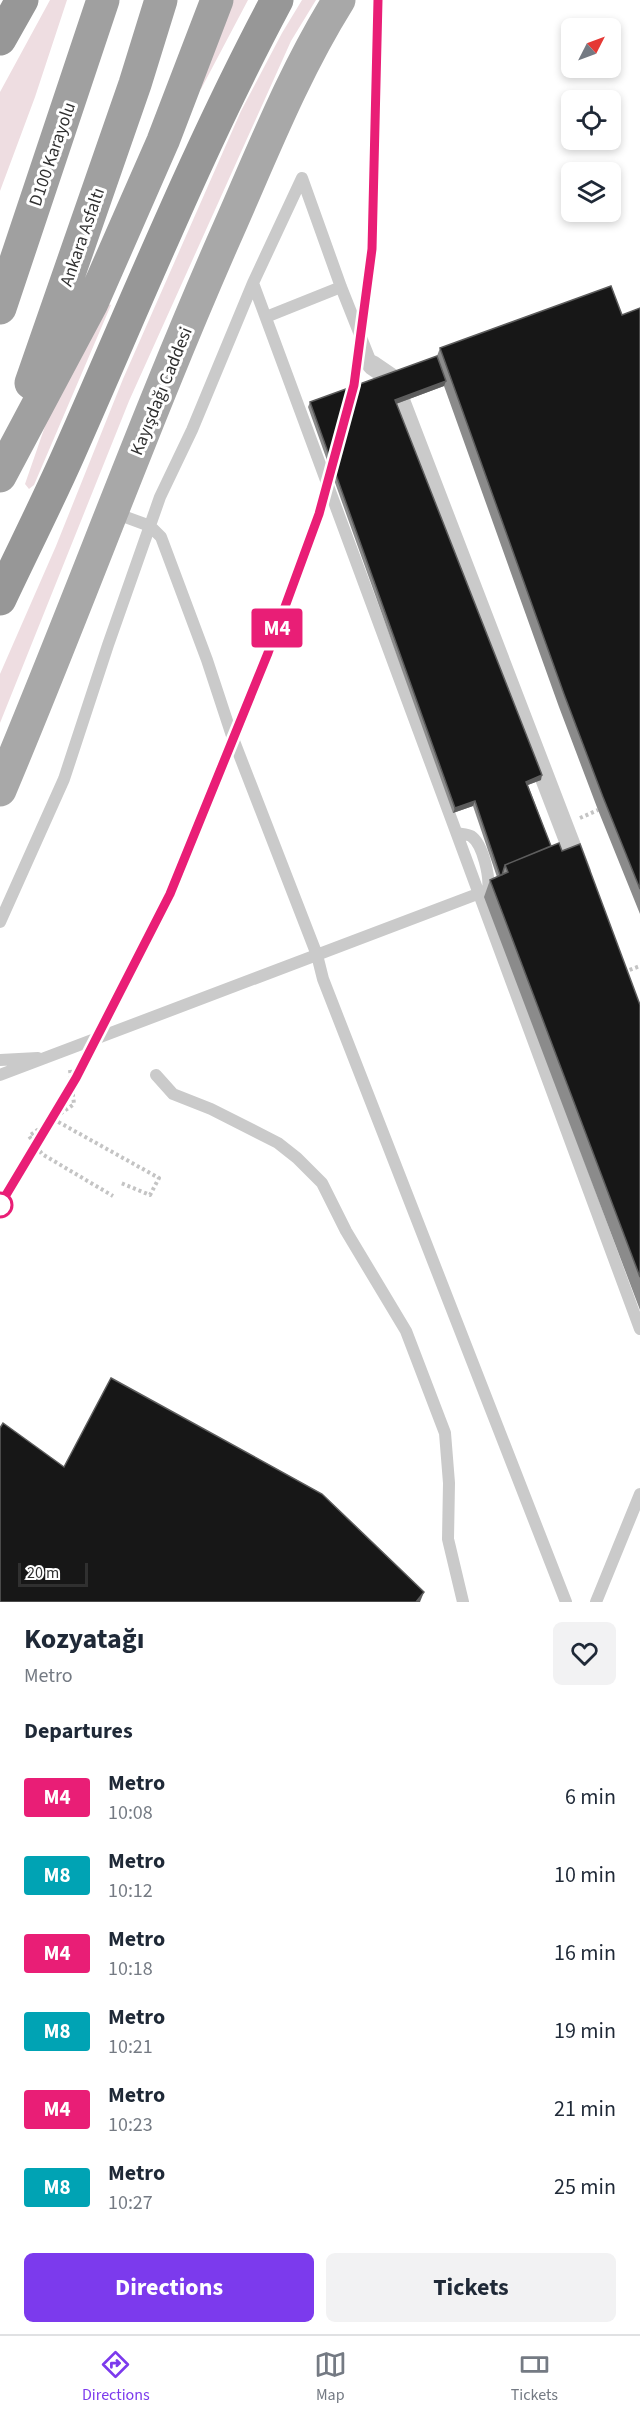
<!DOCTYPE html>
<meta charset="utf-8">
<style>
:root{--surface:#fff;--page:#f2f2f3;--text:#1f2937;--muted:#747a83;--line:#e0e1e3;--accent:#7c3aed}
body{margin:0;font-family:"Source Sans 3",sans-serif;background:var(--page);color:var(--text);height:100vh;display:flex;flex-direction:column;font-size:22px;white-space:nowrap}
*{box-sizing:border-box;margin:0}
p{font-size:20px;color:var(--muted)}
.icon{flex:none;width:33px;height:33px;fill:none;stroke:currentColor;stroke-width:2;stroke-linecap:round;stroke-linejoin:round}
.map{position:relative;height:1602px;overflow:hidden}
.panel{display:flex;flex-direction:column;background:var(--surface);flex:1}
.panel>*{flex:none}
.badge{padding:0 12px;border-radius:4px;font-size:21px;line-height:39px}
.needle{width:39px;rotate:48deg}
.controls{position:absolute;left:561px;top:18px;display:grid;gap:12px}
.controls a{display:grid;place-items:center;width:60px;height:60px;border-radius:9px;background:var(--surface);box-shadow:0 3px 9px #0003;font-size:30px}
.scale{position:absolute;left:18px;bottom:15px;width:70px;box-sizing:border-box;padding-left:6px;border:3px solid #303030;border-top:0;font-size:16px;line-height:21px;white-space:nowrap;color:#303030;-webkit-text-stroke:4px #fff;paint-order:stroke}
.map>.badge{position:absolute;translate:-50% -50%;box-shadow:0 0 0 3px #fff}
h2{padding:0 24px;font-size:22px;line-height:54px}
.round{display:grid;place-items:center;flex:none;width:63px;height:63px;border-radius:9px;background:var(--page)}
.summary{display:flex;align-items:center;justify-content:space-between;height:102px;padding:0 24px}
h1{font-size:28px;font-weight:700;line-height:45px}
.button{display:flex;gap:12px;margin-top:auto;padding:12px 24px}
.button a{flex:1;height:69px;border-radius:9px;background:var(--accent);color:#fff;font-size:24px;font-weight:700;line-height:69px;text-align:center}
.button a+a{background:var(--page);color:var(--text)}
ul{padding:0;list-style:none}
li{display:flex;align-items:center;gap:18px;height:78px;padding:0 24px}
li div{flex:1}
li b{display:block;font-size:22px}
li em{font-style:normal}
li .badge{min-width:66px;font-weight:700;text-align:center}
.menu{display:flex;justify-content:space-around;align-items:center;height:84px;border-top:2px solid var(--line);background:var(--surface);font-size:16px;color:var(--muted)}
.menu a{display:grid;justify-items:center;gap:3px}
.menu .selected{color:var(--accent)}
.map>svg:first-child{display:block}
.green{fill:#eedde1}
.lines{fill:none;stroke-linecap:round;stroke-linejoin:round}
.path{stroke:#c4c4c4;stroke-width:4;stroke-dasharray:3 3;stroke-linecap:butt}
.service{stroke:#cacaca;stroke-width:12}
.pedestrian{stroke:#cacaca;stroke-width:20}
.primary{stroke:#a8a8a8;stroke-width:33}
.trunk{stroke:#a0a0a0;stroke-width:33}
.motorway{stroke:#979797;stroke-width:33}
.wall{fill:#8b8b8b}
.shaded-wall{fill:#5d5d5d}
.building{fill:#171717;stroke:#5d5d5d;stroke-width:1.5}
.line-casing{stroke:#fff;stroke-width:14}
.line{stroke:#e91e76;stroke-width:9}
.stop-dot{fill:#fff;stroke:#e91e76;stroke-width:3}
.labels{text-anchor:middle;stroke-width:6;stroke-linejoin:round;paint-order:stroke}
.street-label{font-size:18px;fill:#303030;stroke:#fff}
</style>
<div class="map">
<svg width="640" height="1602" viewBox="0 0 640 1602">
<rect width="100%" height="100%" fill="#fff"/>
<!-- green -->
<path class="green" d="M50,0H67L35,97L0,191V92Z
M231,0H248L201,89L196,84Z
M302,0H316L291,41L129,401L0,723V674L56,546L123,379L241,111L282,33Z
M108,304L111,305L34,485L29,489L25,484L60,383Z"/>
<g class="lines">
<!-- path -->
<path class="path" d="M580,818L598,810
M624,972L640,966
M70,1070L74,1104L29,1136L42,1154L113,1196
M53,1119L159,1178L150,1195L121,1183"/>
<!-- service -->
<path class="service" d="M302,178L341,287L372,365
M253,283L640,1329
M266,317L341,287
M112,512L150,526L161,537L207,660L232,736L317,955L323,979L566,1602
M0,922L64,779L108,645L160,497L192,430L253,283L302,178
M0,1060L38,1058
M0,1075L488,890C490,877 483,844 471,836C467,834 461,834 457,833
M156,1075L173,1094L211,1109L278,1143L297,1158L322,1183L346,1231L406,1331L445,1433L449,1483L448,1539L463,1602
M596,1602L640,1494"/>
<!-- pedestrian -->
<path class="pedestrian" d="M372,365L391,378L401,403L581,872"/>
<!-- primary -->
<path class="primary" d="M0,790C79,603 147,413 229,228C263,151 294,72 339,0"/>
<!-- trunk -->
<path class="trunk" d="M0,308L103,0
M31,383L135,84L161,0
M0,476L92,303L163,141L217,0"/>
<!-- motorway -->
<path class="motorway" d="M0,39L22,0
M0,599C23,550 48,501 70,451C137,300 199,146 277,0"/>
</g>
<!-- wall -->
<path class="wall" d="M640,308V914L598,810L559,707L444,386L396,404L541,780L528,785L551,846L562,851L640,1005V1310L484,897L490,880L497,877L473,806L453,813L308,407L310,402L437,356L440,348L622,315Z"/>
<!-- shaded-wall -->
<path class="shaded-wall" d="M446,381L444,386L393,405L395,400Z
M542,775L541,780L525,786L526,782Z
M475,801L473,806L453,813L455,808Z
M424,1592L420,1602H416Z"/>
<!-- building -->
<path class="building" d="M611,286L622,315L640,308V889L603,797L564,694L440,348Z
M437,356L446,381L395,400L542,775L526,782L551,846L505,865L502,875H500L475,801L455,808L310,402Z
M559,843L562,851L580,844L640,1005V1277L490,880L508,872L505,865Z
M111,1378L322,1494L424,1592L416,1602H0V1428L3,1423L64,1467Z"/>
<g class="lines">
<!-- line casing -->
<g class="line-casing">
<path id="line" d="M0,1205L76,1078L170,894L268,653L319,514L354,385L372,249L378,0"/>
</g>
<!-- line -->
<use href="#line" class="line"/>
</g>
<!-- markers -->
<circle class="stop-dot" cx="0" cy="1205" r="12"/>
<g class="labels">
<!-- street labels -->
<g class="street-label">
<text transform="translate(52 154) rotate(-71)" y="6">D100 Karayolu</text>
<text transform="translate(82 237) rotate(-71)" y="6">Ankara Asfaltı</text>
<text transform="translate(161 391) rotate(-68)" y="6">Kayışdağı Caddesi</text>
</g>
</g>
</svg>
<div class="controls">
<a><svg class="needle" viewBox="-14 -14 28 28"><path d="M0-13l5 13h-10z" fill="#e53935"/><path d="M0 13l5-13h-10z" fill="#747a83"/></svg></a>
<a><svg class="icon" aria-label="locate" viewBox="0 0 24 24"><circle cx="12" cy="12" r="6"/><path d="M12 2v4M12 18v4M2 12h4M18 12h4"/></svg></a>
<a><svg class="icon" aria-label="layers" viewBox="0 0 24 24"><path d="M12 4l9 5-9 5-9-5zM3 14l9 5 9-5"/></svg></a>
</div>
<div class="scale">20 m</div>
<b class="badge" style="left:277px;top:628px;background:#e91e76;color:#fff">M4</b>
</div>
<section class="panel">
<div class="summary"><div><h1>Kozyatağı</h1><p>Metro</p></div><a class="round"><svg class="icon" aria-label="heart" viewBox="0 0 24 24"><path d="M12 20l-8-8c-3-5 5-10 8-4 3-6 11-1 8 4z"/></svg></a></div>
<h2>Departures</h2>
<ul>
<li><span class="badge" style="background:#e91e76;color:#fff">M4</span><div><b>Metro</b><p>10:08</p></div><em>6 min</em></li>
<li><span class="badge" style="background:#00a3b4;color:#fff">M8</span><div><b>Metro</b><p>10:12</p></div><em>10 min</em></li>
<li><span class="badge" style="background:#e91e76;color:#fff">M4</span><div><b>Metro</b><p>10:18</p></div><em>16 min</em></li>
<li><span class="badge" style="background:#00a3b4;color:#fff">M8</span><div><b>Metro</b><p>10:21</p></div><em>19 min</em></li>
<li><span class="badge" style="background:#e91e76;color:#fff">M4</span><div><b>Metro</b><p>10:23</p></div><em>21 min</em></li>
<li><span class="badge" style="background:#00a3b4;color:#fff">M8</span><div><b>Metro</b><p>10:27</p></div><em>25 min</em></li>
</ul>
<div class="button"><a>Directions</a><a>Tickets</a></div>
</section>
<nav class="menu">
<a class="selected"><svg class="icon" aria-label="directions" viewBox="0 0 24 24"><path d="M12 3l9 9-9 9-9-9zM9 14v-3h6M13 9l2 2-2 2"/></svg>Directions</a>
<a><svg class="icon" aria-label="map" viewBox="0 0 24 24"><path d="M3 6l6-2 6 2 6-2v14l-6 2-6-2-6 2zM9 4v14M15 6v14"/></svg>Map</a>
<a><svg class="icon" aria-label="tickets" viewBox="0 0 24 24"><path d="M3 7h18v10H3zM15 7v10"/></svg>Tickets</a>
</nav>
